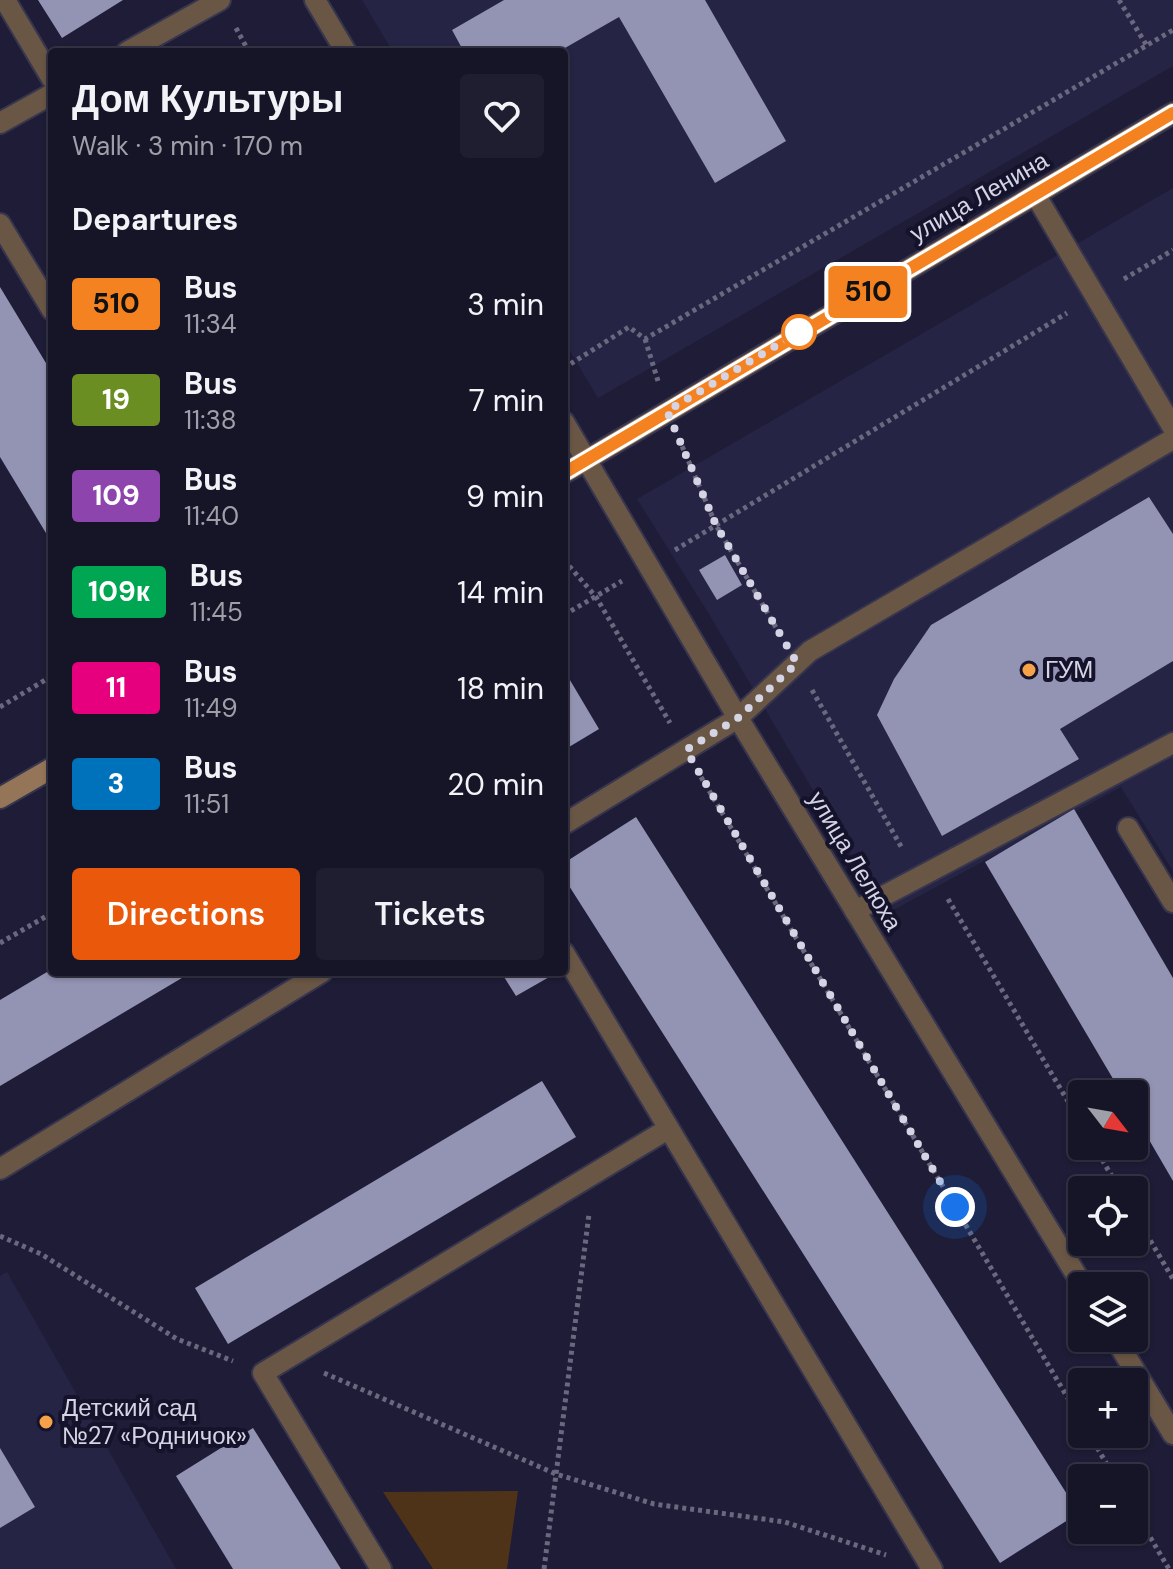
<!DOCTYPE html>
<meta charset="utf-8">
<style>
:root{--surface:#161528;--page:#1f1e30;--text:#f1f3f6;--muted:#9e9fa8;--line:#353445;--accent:#ea580c}
body{margin:0;font-family:"DM Sans",sans-serif;background:var(--page);color:var(--text);height:100vh;display:flex;flex-direction:column;font-size:30px;white-space:nowrap}
*{box-sizing:border-box;margin:0}
p{font-size:26px;color:var(--muted)}
.icon{flex:none;width:44px;height:44px;fill:none;stroke:currentColor;stroke-width:2;stroke-linecap:round;stroke-linejoin:round}
.map{position:relative;flex:1;overflow:hidden}
.panel{position:absolute;left:48px;top:48px;width:520px;height:928px;display:flex;flex-direction:column;background:var(--surface);border-radius:8px;box-shadow:0 2px 6px #0004,0 0 0 2px var(--line)}
.panel>*{flex:none}
.badge{padding:0 16px;border-radius:6px;font-size:28px;line-height:52px}
.needle{width:52px;rotate:121deg}
.tools{position:absolute;left:1068px;top:1080px;display:grid;gap:16px}
.tools a{display:grid;place-items:center;width:80px;height:80px;border-radius:8px;background:var(--surface);box-shadow:0 2px 6px #0004,0 0 0 2px var(--line);font-size:40px}
.you{position:absolute;width:40px;height:40px;margin:-20px;border:6px solid #fff;border-radius:50%;background:#1a73e8;box-shadow:0 0 0 12px #1a73e833}
.map>.badge{position:absolute;translate:-50% -50%;box-shadow:0 0 0 4px #fff}
h2{padding:0 24px;font-size:30px;line-height:72px}
.round{display:grid;place-items:center;flex:none;width:84px;height:84px;border-radius:8px;background:var(--page)}
.summary{display:flex;align-items:center;justify-content:space-between;height:136px;padding:0 24px}
h1{font-size:38px;font-weight:600;line-height:60px}
.button{display:flex;gap:16px;margin-top:auto;padding:16px 24px}
.button a{flex:1;height:92px;border-radius:8px;background:var(--accent);color:#fff;font-size:32px;font-weight:600;line-height:92px;text-align:center}
.button a+a{background:var(--page);color:var(--text)}
ul{padding:0;list-style:none}
li{display:flex;align-items:center;gap:24px;height:96px;padding:0 24px}
li div{flex:1}
li b{display:block;font-size:30px}
li em{font-style:normal}
li .badge{min-width:88px;font-weight:700;text-align:center}
.map>svg:first-child{display:block}
.built{fill:#262444}
.green{fill:#4e3319}
.building{fill:#9393b3}
.lines{fill:none;stroke-linecap:round;stroke-linejoin:round}
.lane-casing{stroke:#37364e;stroke-width:24}
.street-casing{stroke:#37364e;stroke-width:24}
.secondary-casing{stroke:#37364e;stroke-width:24}
.path{stroke:#69687e;stroke-width:5;stroke-dasharray:4 4;stroke-linecap:butt}
.lane{stroke:#6a5645;stroke-width:20}
.street{stroke:#6a5645;stroke-width:20}
.secondary{stroke:#947558;stroke-width:20}
.line-casing{stroke:#fff;stroke-width:18}
.line{stroke:#f58220;stroke-width:12}
.walk{stroke:#d4d4e5;stroke-width:8;stroke-dasharray:0 14.4}
.stop-dot{fill:#fff;stroke:#f58220;stroke-width:4}
.poi-dot{fill:#f7a149;stroke:#15132b;stroke-width:3}
.labels{text-anchor:middle;stroke-width:8;stroke-linejoin:round;paint-order:stroke}
.street-label{font-size:24px;fill:#d4d4e5;stroke:#15132b}
.poi-label{font-size:24px;fill:#d4d4e5;stroke:#15132b;text-anchor:start}
</style>
<div class="map">
<svg width="1173" height="1569" viewBox="0 0 1173 1569">
<rect width="100%" height="100%" fill="#1e1c36"/>
<!-- built -->
<path class="built" d="M362,0H1173V66L598,398L564,341V52H393Z
M1173,188V871L1121,787L886,914L712,619L637,499Z
M7,1272L176,1569H0V1276Z"/>
<!-- green -->
<path class="green" d="M518,1491L507,1569H433L383,1492Z"/>
<!-- building -->
<path class="building" d="M38,0H123L62,38Z
M504,0H705L786,141L715,183L619,17L558,52H464L452,30Z
M0,287L52,373V543L0,457Z
M1149,497L1173,534V661L1060,729L1079,759L942,836L877,715L894,679L931,625Z
M725,555L742,585L717,600L699,570Z
M564,670L599,729L564,750Z
M1074,809L1173,978V1181L1134,1114V1094H1122L985,862Z
M636,817L1079,1513L1000,1563L564,878V863Z
M52,969V972H192L0,1086V1000Z
M501,972H558L516,996Z
M542,1081L576,1137L228,1344L195,1288Z
M253,1428L341,1569H233L176,1476Z
M0,1448L35,1507L0,1528Z"/>
<g class="lines">
<!-- lane casing -->
<g class="lane-casing">
<path id="lane" d="M5,0L52,79
M127,52L220,0
M0,123L52,94
M1035,194L1173,428
M0,224L52,310
M564,824L738,718L810,651L1173,439
M1128,828L1173,902
M855,911L1173,743
M564,953L932,1569
M0,1169L322,972
M381,1569L263,1373L668,1129"/>
</g>
<!-- street casing -->
<g class="street-casing">
<path id="street" d="M315,0L346,52
M564,422L738,718L1083,1286
M1115,1338L1173,1434"/>
</g>
<!-- secondary casing -->
<g class="secondary-casing">
<path id="secondary" d="M564,473L1173,113
M0,798L52,768"/>
</g>
<!-- path -->
<path class="path" d="M1119,0L1147,46
M236,28L249,52
M1124,279L1173,250
M645,339L658,381
M564,368L629,327L645,339L1173,30
M679,439L716,525L781,636
M675,550L1067,313
M564,560L596,597L670,723
M564,615L622,581
M812,690L902,848
M0,707L52,676
M701,777L1082,1422
M948,899L1082,1125
M0,943L52,913
M1094,1146L1120,1190
M1134,1213L1173,1279
M0,1236L41,1254L177,1339L233,1361
M324,1373L556,1474L654,1504L785,1522L886,1555
M1089,1434L1115,1478
M1134,1510L1169,1569
M544,1569L589,1214"/>
<!-- lane -->
<use href="#lane" class="lane"/>
<!-- street -->
<use href="#street" class="street"/>
<!-- secondary -->
<use href="#secondary" class="secondary"/>
</g>
<g class="lines">
<!-- line casing -->
<g class="line-casing">
<path id="line" d="M564,473L1173,113"/>
</g>
<!-- line -->
<use href="#line" class="line"/>
<!-- walk -->
<path class="walk" d="M799,332L667,411L716,525L797,663L738,718L686,750L955,1207"/>
</g>
<!-- markers -->
<circle class="stop-dot" cx="799" cy="332" r="16"/>
<g class="poi-dot">
<circle cx="1029" cy="670" r="8"/>
<circle cx="46" cy="1422" r="8"/>
</g>
<g class="labels">
<!-- street labels -->
<g class="street-label">
<text transform="translate(979 197) rotate(-30)" y="8">улица Ленина</text>
<text transform="translate(855 861) rotate(59)" y="8">улица Лелюха</text>
</g>
<!-- poi labels -->
<g class="poi-label">
<text x="1045" y="678">ГУМ</text>
<text x="62" y="1416">Детский сад<tspan x="62" dy="28">№27 «Родничок»</tspan></text>
</g>
</g>
</svg>
<div class="tools">
<a><svg class="needle" viewBox="-14 -14 28 28"><path d="M0-13l5 13h-10z" fill="#e53935"/><path d="M0 13l5-13h-10z" fill="#9e9fa8"/></svg></a>
<a><svg class="icon" aria-label="locate" viewBox="0 0 24 24"><circle cx="12" cy="12" r="6"/><path d="M12 2v4M12 18v4M2 12h4M18 12h4"/></svg></a>
<a><svg class="icon" aria-label="layers" viewBox="0 0 24 24"><path d="M12 4l9 5-9 5-9-5zM3 14l9 5 9-5"/></svg></a>
<a>+</a>
<a>−</a>
</div>
<div class="you" style="left:955px;top:1207px"></div>
<b class="badge" style="left:868px;top:292px;background:#f58220;color:#111">510</b>
<section class="panel">
<div class="summary"><div><h1>Дом Культуры</h1><p>Walk · 3 min · 170 m</p></div><a class="round"><svg class="icon" aria-label="heart" viewBox="0 0 24 24"><path d="M12 20l-8-8c-3-5 5-10 8-4 3-6 11-1 8 4z"/></svg></a></div>
<h2>Departures</h2>
<ul>
<li><span class="badge" style="background:#f58220;color:#111">510</span><div><b>Bus</b><p>11:34</p></div><em>3 min</em></li>
<li><span class="badge" style="background:#6b8e23;color:#fff">19</span><div><b>Bus</b><p>11:38</p></div><em>7 min</em></li>
<li><span class="badge" style="background:#8e44ad;color:#fff">109</span><div><b>Bus</b><p>11:40</p></div><em>9 min</em></li>
<li><span class="badge" style="background:#00a651;color:#fff">109к</span><div><b>Bus</b><p>11:45</p></div><em>14 min</em></li>
<li><span class="badge" style="background:#e6007e;color:#fff">11</span><div><b>Bus</b><p>11:49</p></div><em>18 min</em></li>
<li><span class="badge" style="background:#0072bc;color:#fff">3</span><div><b>Bus</b><p>11:51</p></div><em>20 min</em></li>
</ul>
<div class="button"><a>Directions</a><a>Tickets</a></div>
</section>
</div>
